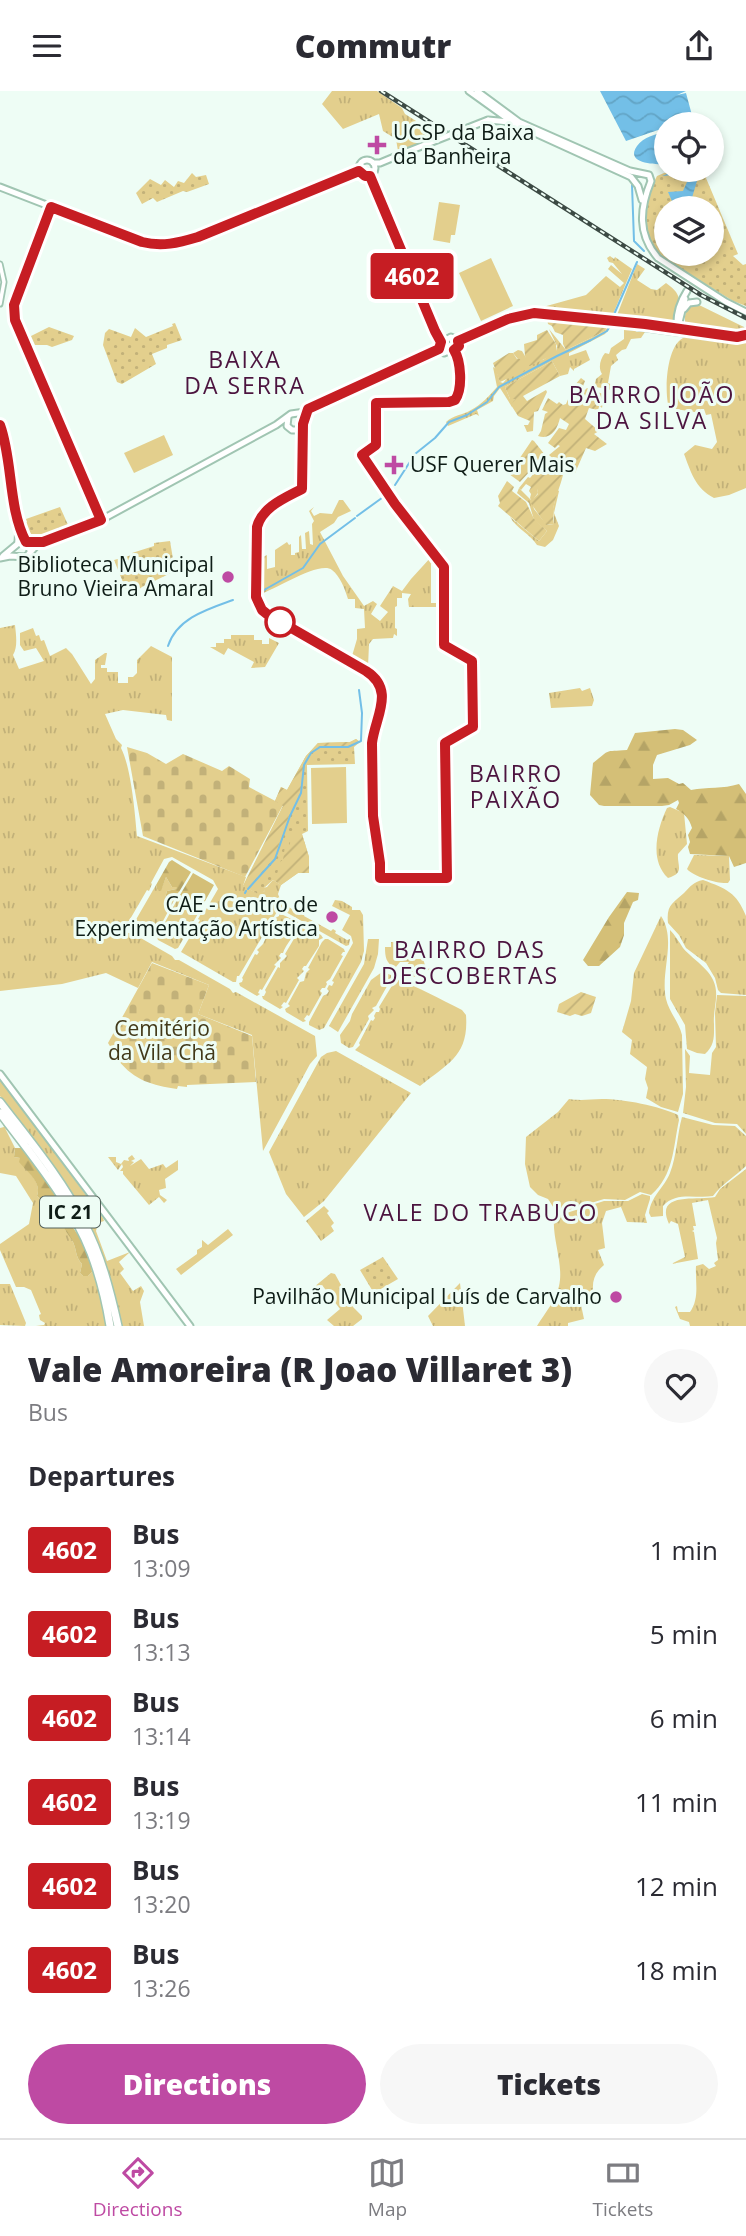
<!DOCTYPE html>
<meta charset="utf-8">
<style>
:root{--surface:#fff;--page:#f7f7f7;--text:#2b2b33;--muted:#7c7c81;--line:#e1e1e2;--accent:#be4aa3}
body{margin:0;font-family:"Open Sans",sans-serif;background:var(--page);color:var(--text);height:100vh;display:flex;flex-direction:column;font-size:26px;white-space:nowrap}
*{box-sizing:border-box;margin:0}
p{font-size:23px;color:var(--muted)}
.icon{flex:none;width:38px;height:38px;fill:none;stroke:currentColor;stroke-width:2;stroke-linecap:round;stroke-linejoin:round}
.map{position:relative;height:1235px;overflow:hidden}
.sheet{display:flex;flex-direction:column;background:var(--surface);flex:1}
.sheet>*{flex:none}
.badge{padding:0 14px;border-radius:5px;font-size:24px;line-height:46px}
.controls{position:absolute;left:654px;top:21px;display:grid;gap:14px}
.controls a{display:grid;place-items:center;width:70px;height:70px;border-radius:50%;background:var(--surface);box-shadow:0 4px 10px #0003;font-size:35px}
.map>.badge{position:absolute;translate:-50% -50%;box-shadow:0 0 0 4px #fff}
h2{padding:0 28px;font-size:26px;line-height:63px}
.round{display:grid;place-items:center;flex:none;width:74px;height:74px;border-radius:37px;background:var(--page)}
.overview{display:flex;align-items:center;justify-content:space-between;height:119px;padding:0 28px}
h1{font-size:33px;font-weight:800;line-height:52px}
.cta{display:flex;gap:14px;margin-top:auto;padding:14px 28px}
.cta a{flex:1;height:80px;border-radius:42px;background:var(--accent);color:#fff;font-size:28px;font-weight:800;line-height:80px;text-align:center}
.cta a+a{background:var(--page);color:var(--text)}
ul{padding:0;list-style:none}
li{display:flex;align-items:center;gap:21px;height:84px;padding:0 28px}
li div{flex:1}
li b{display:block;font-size:26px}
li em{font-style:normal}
li .badge{min-width:77px;font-weight:700;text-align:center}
header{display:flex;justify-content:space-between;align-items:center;height:91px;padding:0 28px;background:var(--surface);font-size:32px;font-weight:800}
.menu{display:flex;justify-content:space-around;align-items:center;height:98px;border-top:2px solid var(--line);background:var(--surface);font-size:19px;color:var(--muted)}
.menu a{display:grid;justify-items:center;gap:4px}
.menu .active{color:var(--accent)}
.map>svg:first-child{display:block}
.grass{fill:url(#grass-tufts);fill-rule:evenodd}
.forest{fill:url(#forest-firs)}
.cemetery{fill:url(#cemetery-stones)}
.park{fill:url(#park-dots);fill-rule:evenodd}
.garden{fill:url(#garden-furrows)}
.pitch{fill:#e3cf8d}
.water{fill:url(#water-waves)}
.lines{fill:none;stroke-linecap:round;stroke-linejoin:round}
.stream{stroke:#73bfe7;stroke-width:2}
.minor-casing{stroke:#a0c5b2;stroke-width:7}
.major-casing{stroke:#a0c5b2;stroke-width:9}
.highway-casing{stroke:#a0c5b2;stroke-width:10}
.minor{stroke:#fff;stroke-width:3.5}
.major{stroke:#fff;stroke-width:5}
.highway{stroke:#fff;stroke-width:7}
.rail-casing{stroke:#3c4a44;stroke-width:4.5}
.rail{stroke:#eefdf5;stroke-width:2;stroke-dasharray:5;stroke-linecap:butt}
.major-bridge-casing{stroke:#a0c5b2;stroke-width:9;stroke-linecap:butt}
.major-bridge{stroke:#fff;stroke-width:5}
.line-casing{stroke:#fff;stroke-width:16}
.line{stroke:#c61d23;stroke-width:10}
.poi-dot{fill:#be4aa3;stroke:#eefdf5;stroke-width:2.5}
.stop-dot{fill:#fff;stroke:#c61d23;stroke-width:3.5}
.labels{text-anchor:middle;stroke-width:6;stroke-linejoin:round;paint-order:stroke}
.shield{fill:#eefdf5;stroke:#52605a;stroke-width:2}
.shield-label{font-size:19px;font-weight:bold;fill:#0f1d17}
.poi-label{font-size:21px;fill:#0f1d17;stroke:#eefdf5;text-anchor:end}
.park-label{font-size:21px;fill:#423919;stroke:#eefdf5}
.neighbourhood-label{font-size:23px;letter-spacing:2px;fill:#4c143f;stroke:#eefdf5}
</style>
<header><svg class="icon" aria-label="menu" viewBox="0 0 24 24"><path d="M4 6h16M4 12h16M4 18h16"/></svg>Commutr<svg class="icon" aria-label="share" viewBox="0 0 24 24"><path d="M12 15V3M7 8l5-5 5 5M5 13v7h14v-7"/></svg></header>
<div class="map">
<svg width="746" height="1235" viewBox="0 0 746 1235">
<defs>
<pattern id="grass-tufts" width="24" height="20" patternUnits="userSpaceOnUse" patternTransform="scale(1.75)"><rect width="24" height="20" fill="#e3cf8d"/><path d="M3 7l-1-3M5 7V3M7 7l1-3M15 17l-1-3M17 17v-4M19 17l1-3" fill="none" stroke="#c2b179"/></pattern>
<pattern id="forest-firs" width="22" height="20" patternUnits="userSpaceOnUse" patternTransform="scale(1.75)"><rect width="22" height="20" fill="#d4bf77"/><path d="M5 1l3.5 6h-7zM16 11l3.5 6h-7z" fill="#b5a466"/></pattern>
<pattern id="cemetery-stones" width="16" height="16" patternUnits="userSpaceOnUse" patternTransform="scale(1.75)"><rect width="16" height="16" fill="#e3cf8d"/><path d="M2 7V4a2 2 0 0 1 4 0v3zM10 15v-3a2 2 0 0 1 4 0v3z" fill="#c2b179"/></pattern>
<pattern id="park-dots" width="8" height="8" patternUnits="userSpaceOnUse" patternTransform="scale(1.75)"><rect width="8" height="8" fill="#e3cf8d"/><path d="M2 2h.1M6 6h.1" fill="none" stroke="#c2b179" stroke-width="1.8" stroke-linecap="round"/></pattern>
<pattern id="garden-furrows" width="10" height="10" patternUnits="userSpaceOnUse" patternTransform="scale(1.75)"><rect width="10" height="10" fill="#e3cf8d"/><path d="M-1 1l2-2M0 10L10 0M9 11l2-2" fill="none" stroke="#c2b179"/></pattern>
<pattern id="water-waves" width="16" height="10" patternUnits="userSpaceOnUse" patternTransform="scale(1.75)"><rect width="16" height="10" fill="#73bfe7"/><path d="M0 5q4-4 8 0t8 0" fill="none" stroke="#62a4c5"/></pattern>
</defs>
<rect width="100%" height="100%" fill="#eefdf5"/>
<!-- grass -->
<path class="grass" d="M332,0H377L402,17L405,23L424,35L443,44L398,60L396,48L383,40L379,23L343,38L322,13Z
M610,165L614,168L615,166L632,178L611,228L617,227L621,229L632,230L617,224L637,173L645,178L637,189L651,198L657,199L666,192C684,205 680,210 673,230L666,234L603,228L543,220V216L586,204L606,185L620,196L624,192L608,178L611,174L622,183L613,172L609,171L607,167Z
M695,212L746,237V241L727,243L689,236L685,232V225L688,215Z
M554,227L594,232L610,237L605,243L569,262V265L586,259L590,269L574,278V280L570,276L568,283L560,285L552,270L505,296L510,308H515L512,316L500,297L494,305L493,310L477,319L479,325L476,323L448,335L446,331C453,324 463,324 471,319C482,313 489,305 497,296L493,276L496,278L500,291L503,292L521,272L513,262L518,259L522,260L528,270L543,269L556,260L557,255L549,238L566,259L605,240L607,237L554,231Z
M624,238H632L637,241L641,240L645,241L641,247L631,248L626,258L622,259L616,264L618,269L611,275L608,292L613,294L604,306L602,317L600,315L603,297L594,296L596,288L602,283C598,277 600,268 605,262L609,263L611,257L624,248Z
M685,246L731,249L746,247V397L729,404L714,407C695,397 691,381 684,363L695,354L712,358L717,351L711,323L706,324L704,318H701V322L669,317C664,301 666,253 685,246Z
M519,397L531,409L530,407L531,403L529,400L531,398H537L538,402L532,410L534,418L547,434L554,433L553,418L557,399L559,400L554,422L559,435L553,449L545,456L537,454C529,442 517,438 510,426L539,450L547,440L534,429L529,412L517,402Z
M339,409H343L351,420L338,426L334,432L320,441L343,485L364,515L373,510L377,513L371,523L380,530L388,521L380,515L393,495L402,500L411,488L432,465L439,473H431V512H440V516H409L408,508L411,503L402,502V507H397V515L395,516V537L397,538V545L394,543L393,547L373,548L369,553L368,576L361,572L358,567L352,565L357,548V538L365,537L364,518L355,517V508H348C345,498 340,485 332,479C320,469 275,499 260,503V477L263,466L267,464V478L275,476V459L287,451L289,454L291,453V464H295V462L299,461V446L301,444L302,458H306L305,442L309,440L310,453L313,454L312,433L314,430L309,420L314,416L311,420L314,425L320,422L332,423Z
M15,534C16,544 18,556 13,564L19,578L44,570L36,557L24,560L20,554V542L33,537L36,545L39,544L41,550L44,549L50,565L66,557L72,563L91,593L95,588V569L105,562H107L105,574H101V577H107V581H118V592H128V586H133L137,582V569L151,555L172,566V630L167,629L166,624L123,619L105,623L116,648L122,654L121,657C131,676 135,722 137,745L246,786L243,795L257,802L265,800L263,797L267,796L273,789L281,794L278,803C281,813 290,816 298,822L302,821L305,822L304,825L331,840L333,838L336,840L335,842L347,849L350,848L349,854L346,855L284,820L278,819L239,885H237L236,891H233L181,861L200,829L198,828L202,821L204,822L218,798L213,789L172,766L164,768L151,792L152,793L149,800L147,799L129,830L131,831L128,832L124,838L126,842H132L172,865L175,869H179L230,898L233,902L236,901L315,945L317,965L310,973L263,1060L252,944L198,923L209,894L152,871L138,897L106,882L62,893L0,900V537Z
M231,544H254V549H262V553H269V547L279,552L265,576L251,577L254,571L228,557L224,564L210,556H216V552H224V548H231Z
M580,597L582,600L590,597L594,609L592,615L551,617L549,602Z
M670,716L684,722L687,753L678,763C677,775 685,782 668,787C649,769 657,738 667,717Z
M694,764L729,765L730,789L728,792C718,793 694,786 687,778Z
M166,786L172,796H178L176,798L167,800L165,807L178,802L155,845H152L136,836L134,832L156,794L157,798L162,796Z
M703,789C727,798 736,801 746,825V904L721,902L718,899L715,887L706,872L686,857L679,844L668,832C666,814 673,812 684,802C691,795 693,791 703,789Z
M177,809H182L199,813L196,817L199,821L178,857L175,858L158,849L157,846Z
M335,809L342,810L352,816V819H360L363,824L364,860L361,871L324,937L319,939L309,934V931L323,905L327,903L329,900L327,898L329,894L332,895L334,891L332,890L353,852L351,845L342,839L350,824L332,815Z
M279,822L298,831L299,834H296C296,845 286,852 283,862H281L279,865L281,867L274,874L276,875L262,899L260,898L258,902L260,903L257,905L240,895L239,892L242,891L243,888L242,887L255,863L257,864L259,861L257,859L263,853L275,827L279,825Z
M661,825C677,849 660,881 666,908C669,921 679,931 682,944L683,1003L678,1021L661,1016L646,1007L648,997L645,988L647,976L630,963L632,949L622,941L631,910L634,882Z
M302,834L321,844L323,847L319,849V855L306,875H304L302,878L304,880L297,887L299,889L286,912L284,911L281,915L283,916L280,918L263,908L262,905H264L266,901L265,899L278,876L280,877V872L287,865L285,863L298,841L302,838L300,836Z
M670,839C675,844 679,851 683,857C694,870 715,880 716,900C717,910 713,922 714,933C714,945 715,954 705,963L697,962L687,958L685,934L670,908Z
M328,848L344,858L345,861H343L341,864L343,865L330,888L326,891L327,893L325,897H322L320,900L322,902L309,925L307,924L304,928L306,930L303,931L286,921L285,918L290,915L288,913L300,891L304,890L306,882L310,878L308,877L322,851L325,848Z
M368,848H379L378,863L374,877L338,941L329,935L364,873Z
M391,851H401L411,861V868H423L426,877L431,878L414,886L403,881L411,877V874H407L409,871H400L395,877C386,872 385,866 385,856H391Z
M382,881L391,884V888L376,915L372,917L374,919L368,925L369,928L353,956L349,957L341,952L340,944L350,930L352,923L371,889Z
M396,888C419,896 440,908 462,919L466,924C469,965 448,972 420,995L355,959L360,954L359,952L371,929L373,930L375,927L374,925L376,921H379L380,918L379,916Z
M717,904L746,905V1043L737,1033L715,1032L683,1022L686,996L685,958L690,965L689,982L710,984L712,962L716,956L715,922Z
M336,960L411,1002L324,1110L304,1126L286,1103L269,1061L321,966L327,962Z
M0,988L103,1127L104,1130L98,1132L96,1140L107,1170L130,1161L119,1171L124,1178L120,1182L133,1200L141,1195L144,1200L140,1211L144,1235H120L90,1136L60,1086L0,1005Z
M569,1008C582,1010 590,1008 602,1008C624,1008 659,1015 678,1024L679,1029C673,1057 674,1084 651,1104L640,1101L625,1109L604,1108L559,1122H557L548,1108L538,1104L530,1096L525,1073L526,1046L558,1021Z
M0,1026C30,1066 64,1105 84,1152C95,1179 102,1206 107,1235H36L44,1234L45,1232L40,1229L39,1224L41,1223L31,1199L24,1196H16L0,1159V1153L29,1133L33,1112L16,1085L0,1082V1037L4,1036ZM5,1037C18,1052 31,1067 42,1083C48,1091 55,1101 59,1110C64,1118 57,1111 63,1119C74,1133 90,1163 92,1181L88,1185H83L80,1182L82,1173C75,1165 77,1160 73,1151C68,1141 61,1136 60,1124L50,1122L45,1112L37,1105C42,1091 28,1081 20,1071V1067L14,1066L15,1057Z
M682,1026L713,1034L735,1035L746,1045V1075C734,1086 722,1093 713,1105C696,1108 676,1100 663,1115V1125L651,1126L649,1122C651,1105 664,1097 670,1082C677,1064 677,1044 682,1026Z
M132,1064L135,1068L131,1070L134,1071L130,1075L141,1068L149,1078L163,1073L166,1077L178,1069V1079L165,1088L166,1097L159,1099L160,1104L167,1109L164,1112L159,1106L149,1114L123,1083V1080H120L123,1076L122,1073L118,1079L108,1066H116V1071L121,1073L124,1069L129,1070L128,1067Z
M746,1078V1235H690L689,1231L680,1228L675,1216L677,1215L678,1221H690C700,1207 695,1190 696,1175L703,1173L709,1178L716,1175L714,1172L718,1169L716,1152L717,1147L708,1109L692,1112L696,1135H693L694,1139L692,1140L694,1141L698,1168L671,1173L685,1166L678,1133L671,1130L669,1133C654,1100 697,1110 715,1106L720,1098Z
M642,1103L650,1105V1108L645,1124L647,1132H660L627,1131L621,1116L606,1120L602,1132L605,1157L598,1159L604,1174C594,1182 591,1192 594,1205L580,1209L584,1228L568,1232V1235H537C545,1222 556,1209 559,1195C564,1174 552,1148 554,1126L604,1110H628Z
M324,1115L329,1120L327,1122L334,1132L331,1135L334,1140L321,1150L306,1130Z
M228,1138L233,1144L181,1184L176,1178L197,1163V1159L202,1156V1149L208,1154Z
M331,1182L335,1183L353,1216L362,1225V1228L353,1235H334L327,1229L340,1218L322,1194L316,1199L314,1196Z
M460,1192L465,1235H433L428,1225Z
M0,1193H10L26,1232L25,1235L0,1234Z"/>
<!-- forest -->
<path class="forest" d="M675,638L683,639L697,649L690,654L657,664L653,674V688L668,687L679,693L683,692L691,699C707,696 723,698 739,693L746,703V772L734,776L729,765L690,763L688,756L690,751L688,744L692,737C689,727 685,723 676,718L679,712L678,709L669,714L662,715H604L599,714L590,704L593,672C612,657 603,661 627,659L635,642Z
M172,769L191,781L179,801L168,809L165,807L167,800L176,798L177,796H172L166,786L161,800L157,798L156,794L169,771Z
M193,782L214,794L199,821L196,817L199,813L182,809H177Z
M627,801L639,802L638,809L633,811L624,832V844L620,856L599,875H588L583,869L609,826Z
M15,1057H22L27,1063L59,1108L63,1119L71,1129L72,1135L82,1150L91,1173L92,1181L88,1185H83L80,1182L82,1173C75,1165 77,1160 73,1151C68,1142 61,1136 60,1124L50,1122L45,1112L37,1105C42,1091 27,1081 19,1071L20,1067L14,1066Z"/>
<!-- cemetery -->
<path class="cemetery" d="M127,656L147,662L166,673L183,663L222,680L229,675L250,688L249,696L283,714L245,786L143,745Z
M152,872L209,894L198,923L252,945L256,991L187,994V996L178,995L177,998C152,994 135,990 118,969L122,966L115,959L113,960L108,952Z"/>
<!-- park -->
<path class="park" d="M699,79L708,82L706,87L738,163L733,165L743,174L746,173V215L733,210L658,164L651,155L646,138L648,103L657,85L664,82ZM667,117H712V163H667Z
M192,82L196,86L206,84L209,93L187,101L183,100L157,111L153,107L142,113L136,102L150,88L161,94L165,89L174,96L178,90L184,92Z
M175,232L182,249L167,254V257L152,263L156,273L122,293L117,291L103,254L105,242L109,238L131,246L135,237L146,246L173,235L172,233Z
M49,236L74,245L72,249L52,256L47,254H35L31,245Z
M60,416L69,436L36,448L26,444L24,432L27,431L26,428Z
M170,450L175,480L142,496L129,506L114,469L132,464V462L154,455V452Z
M356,648L360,651L354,656L355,673L307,674L308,740L302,743L309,766V782H298L281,794L273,789L264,797L265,800L258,803L243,795L283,715L275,710L281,696L287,699L306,665L318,652L350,651Z
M383,1166L398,1188L360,1210L372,1199L360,1179Z"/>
<!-- garden -->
<path class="garden" d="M547,228L554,231L607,236L605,240L566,259L563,253V244L555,241L552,235L548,233Z
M547,239L556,253V260L559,261L532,274H528L525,265L524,253L537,249V244Z
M509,262H513L517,268H520L525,280L500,291L493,272Z
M552,270L560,285L523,305L527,310L546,299L547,301L538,320L534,321L533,340L527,341L524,334H528L530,330L518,325L511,314L515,308H510L505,296Z
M581,287L585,290L582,298L585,299L587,297L603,303L598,319L589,317L585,328L599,340L594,343L607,353L595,360L586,357L575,382L567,380L549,364L560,355L558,354L555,357L548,352L559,337L566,339L569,333L560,327C557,339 551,349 538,345L541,340L545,323L548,321L542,319L548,307L557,313L559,311L563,314L566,313L574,295Z
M532,349L534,350L545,364L520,391L509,383Z
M543,371L549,373L563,384C559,401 550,415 554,433L546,434L530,411L538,403L537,398H532L529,400L531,396L526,393L521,399L519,397L528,386L530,387Z
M507,390L514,396L512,400L526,411L534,428L547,440L539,450L498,415L500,412L498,405Z
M356,648L360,651C347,658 333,657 320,655L313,659L305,671L300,702L289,725L274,767L247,798L243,795L283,715L275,710L281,696L287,699L306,665L318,652L350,651Z
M293,742L302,743L309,766V782H298L281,794L275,790L281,769H283L285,755H289Z
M581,901L596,906L591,922L582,925L575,923L570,925L557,921L559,913Z"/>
<!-- pitch -->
<path class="pitch" d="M439,111L460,114L455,144H451L450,152L433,149Z
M491,167L513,215L481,230L459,182Z
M164,344L173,364L134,382L124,362Z
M346,676L347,732L312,733L311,677Z"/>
<!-- water -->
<path class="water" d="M600,0H686L677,4L686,2L693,28L677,33H667V36L626,50Z
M667,40V73C657,74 624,73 637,55C643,46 657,43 667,40Z
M696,80L699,83L689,117H675L668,101L683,100L687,91L694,90L697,82L662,85L667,83Z"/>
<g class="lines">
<!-- stream -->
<path class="stream" d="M632,94L634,150L644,160
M612,228L637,171
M395,394L415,363L435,347L449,331L467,324L487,311L499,296L557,265L591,249L607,240L610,235
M357,425L386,404
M264,499L303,477L320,453L355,427
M168,555C177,527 208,518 233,509
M248,798L275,768L290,725L301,702L304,674L311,662L320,656H348L361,650L362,622L359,599
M245,802L246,800"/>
<!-- minor casing -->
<g class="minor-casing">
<path id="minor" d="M0,173L4,191L0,213
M0,334C13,370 9,419 26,451
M17,451L18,435"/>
</g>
<!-- major casing -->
<g class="major-casing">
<path id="major" d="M469,0L515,33L631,86L638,95L642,109
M477,0L519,31L630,80L649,84L651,90C640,117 637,143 658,167L726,211L746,221
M488,29L509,31
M359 77a8 8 0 1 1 16 0a8 8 0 1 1-16 0Z
M373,72H380L404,62
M0,96L142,151C162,156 178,152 198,146L359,80
M684,218L689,212L697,211
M629,232L720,243
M678,235L685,208
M677,237C676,224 680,211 687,200
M439,258L440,252L451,246L459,250L508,228L534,222L714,246L746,244
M288,326L287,335L292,339H298L302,335L307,321
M3,465L21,450L29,454L30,460
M0,467L10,465L26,466L37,454L101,429L276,334L291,323L305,321L439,258L444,262L458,256L459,250
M0,983L190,1235"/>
</g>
<!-- highway casing -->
<g class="highway-casing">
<path id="highway" d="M0,1011C29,1049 62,1088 84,1132C101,1164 110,1199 118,1235
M0,1022C33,1066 71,1111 91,1162C100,1186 106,1210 110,1235"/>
</g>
<!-- minor -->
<use href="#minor" class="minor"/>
<!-- major -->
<use href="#major" class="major"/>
<!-- highway -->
<use href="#highway" class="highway"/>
<!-- rail casing -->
<g class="rail-casing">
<path id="rail" d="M381,0L701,204L746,227"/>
</g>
<!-- rail -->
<use href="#rail" class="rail"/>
<!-- major-bridge casing -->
<g class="major-bridge-casing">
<path id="major-bridge" d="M404,62L488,29"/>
</g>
<!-- major-bridge -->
<use href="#major-bridge" class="major-bridge"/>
</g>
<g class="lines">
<!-- line casing -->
<g class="line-casing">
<path id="line" d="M0,334C13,370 8,417 26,451H43L101,429L15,229L14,214L17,206L51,116L142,151C162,156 178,152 198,146L359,80L365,85H370L435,240L441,251L439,258L308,318L303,333L302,398C285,407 262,416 257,436L256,506L262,519L267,523L366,580C396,599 375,626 372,652L373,725L380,772V787H447L445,652L473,636L472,570L444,554V476L395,413L362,364L376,354V312L449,311L455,309C463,298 461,270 454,259L459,255L458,250L508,228L534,222L645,233L737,246L746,244"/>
</g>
<!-- line -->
<use href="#line" class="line"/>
</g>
<!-- markers -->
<g class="poi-dot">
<path d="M373.5 43.5h7v7h7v7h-7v7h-7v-7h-7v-7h7z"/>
<path d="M390.5 363.5h7v7h7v7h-7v7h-7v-7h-7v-7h7z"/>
<circle cx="228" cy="486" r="7"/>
<circle cx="332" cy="826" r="7"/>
<circle cx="616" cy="1206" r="7"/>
</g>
<circle class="stop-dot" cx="280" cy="531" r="14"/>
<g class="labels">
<!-- shield labels -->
<rect class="shield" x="40" y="1105.5" width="60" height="31" rx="5"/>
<g class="shield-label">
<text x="70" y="1128">IC 21</text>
</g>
<!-- poi labels -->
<g class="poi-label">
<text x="393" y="49" text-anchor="start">UCSP da Baixa<tspan x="393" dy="24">da Banheira</tspan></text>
<text x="410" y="381" text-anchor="start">USF Querer Mais</text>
<text x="214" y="481">Biblioteca Municipal<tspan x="214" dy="24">Bruno Vieira Amaral</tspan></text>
<text x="318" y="821">CAE - Centro de<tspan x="318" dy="24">Experimentação Artística</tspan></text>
<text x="602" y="1213">Pavilhão Municipal Luís de Carvalho</text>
</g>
<!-- park labels -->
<g class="park-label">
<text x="162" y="945">Cemitério<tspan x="162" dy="24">da Vila Chã</tspan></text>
</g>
<!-- neighbourhood labels -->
<g class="neighbourhood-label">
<text x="245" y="277">BAIXA<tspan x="245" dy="26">DA SERRA</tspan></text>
<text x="652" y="312">BAIRRO JOÃO<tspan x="652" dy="26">DA SILVA</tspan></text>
<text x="516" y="691">BAIRRO<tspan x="516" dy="26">PAIXÃO</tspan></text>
<text x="470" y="867">BAIRRO DAS<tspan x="470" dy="26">DESCOBERTAS</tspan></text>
<text x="481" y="1130">VALE DO TRABUCO</text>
</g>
</g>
</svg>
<div class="controls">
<a><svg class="icon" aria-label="locate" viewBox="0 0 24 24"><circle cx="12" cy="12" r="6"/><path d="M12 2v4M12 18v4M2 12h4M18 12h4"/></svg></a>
<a><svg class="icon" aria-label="layers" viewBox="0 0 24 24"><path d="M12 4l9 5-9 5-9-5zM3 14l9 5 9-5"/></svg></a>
</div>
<b class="badge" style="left:412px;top:185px;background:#c61d23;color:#fff">4602</b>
</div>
<section class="sheet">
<div class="overview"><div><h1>Vale Amoreira (R Joao Villaret 3)</h1><p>Bus</p></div><a class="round"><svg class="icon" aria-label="heart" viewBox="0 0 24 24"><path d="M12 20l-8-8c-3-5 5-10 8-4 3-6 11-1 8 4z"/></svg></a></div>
<h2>Departures</h2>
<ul>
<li><span class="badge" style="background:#c61d23;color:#fff">4602</span><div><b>Bus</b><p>13:09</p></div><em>1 min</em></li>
<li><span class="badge" style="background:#c61d23;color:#fff">4602</span><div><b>Bus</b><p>13:13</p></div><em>5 min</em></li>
<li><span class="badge" style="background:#c61d23;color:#fff">4602</span><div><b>Bus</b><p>13:14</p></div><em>6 min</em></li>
<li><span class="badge" style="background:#c61d23;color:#fff">4602</span><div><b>Bus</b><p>13:19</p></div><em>11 min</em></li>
<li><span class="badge" style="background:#c61d23;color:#fff">4602</span><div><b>Bus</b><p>13:20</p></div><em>12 min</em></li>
<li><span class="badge" style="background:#c61d23;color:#fff">4602</span><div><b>Bus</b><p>13:26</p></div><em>18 min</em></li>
</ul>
<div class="cta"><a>Directions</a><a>Tickets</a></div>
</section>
<nav class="menu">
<a class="active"><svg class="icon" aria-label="directions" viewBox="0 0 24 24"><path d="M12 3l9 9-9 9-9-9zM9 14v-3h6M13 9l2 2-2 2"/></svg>Directions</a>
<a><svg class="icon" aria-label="map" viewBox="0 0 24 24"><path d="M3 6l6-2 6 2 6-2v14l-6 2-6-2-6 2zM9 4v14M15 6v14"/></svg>Map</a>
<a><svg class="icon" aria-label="tickets" viewBox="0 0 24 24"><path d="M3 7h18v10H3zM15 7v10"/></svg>Tickets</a>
</nav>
